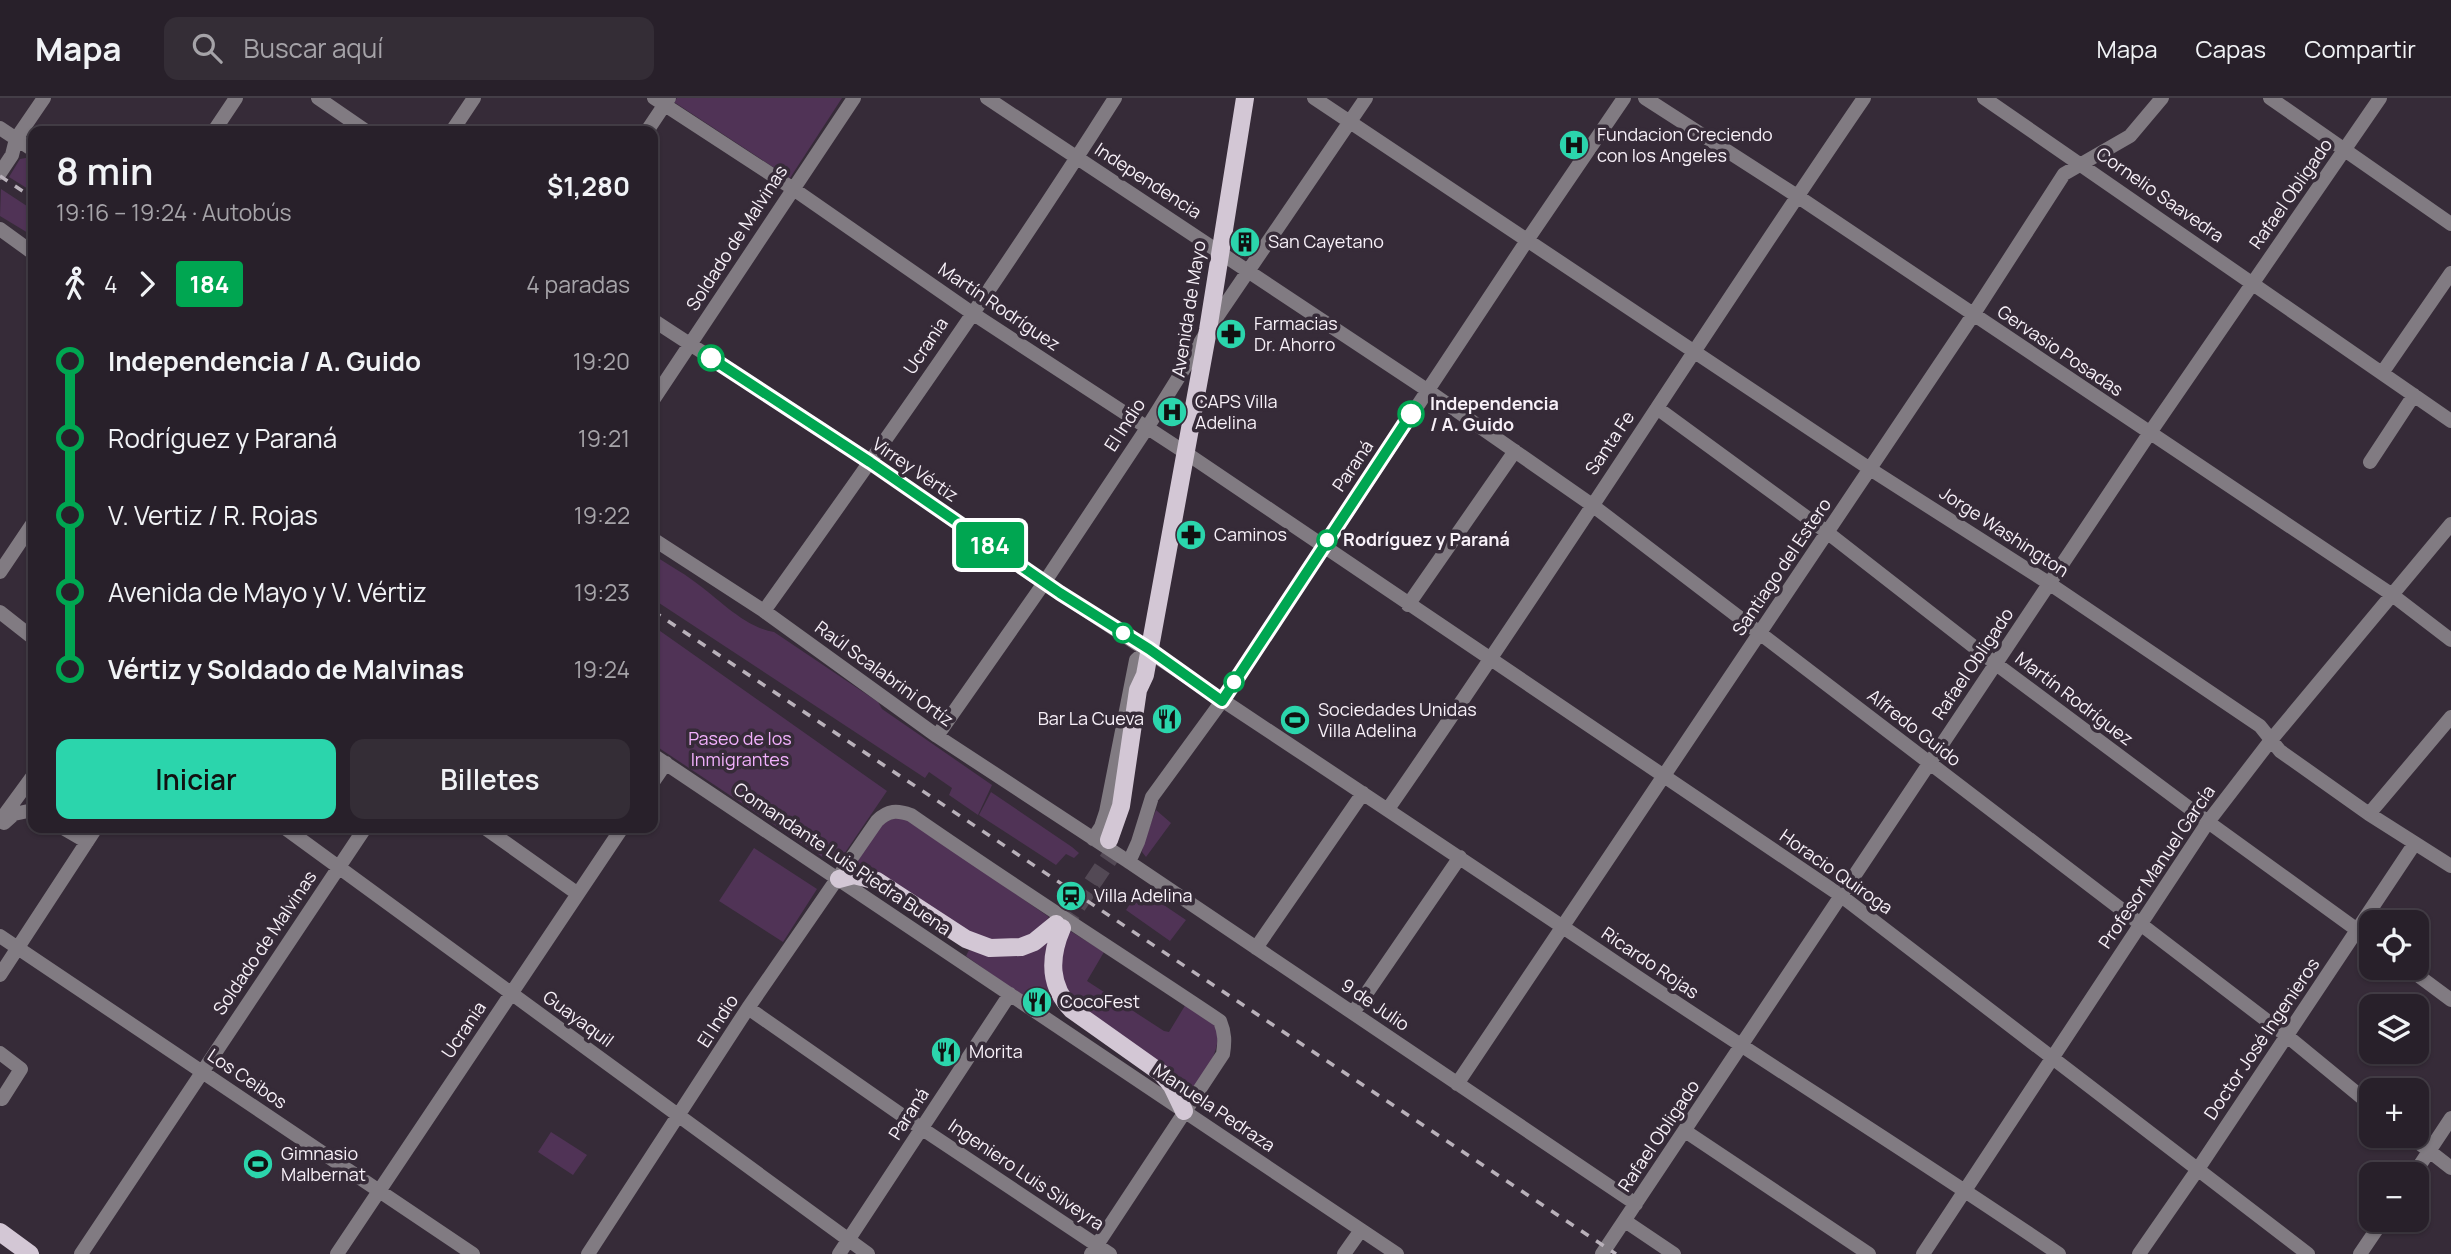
<!DOCTYPE html>
<html lang="es">
<meta charset="utf-8">
<style>
:root{--surface:#28202a;--page:#342d36;--text:#f1f3f6;--muted:#a5a3a8;--line:#443e47;--accent:#2bd5ac}
body{margin:0;font-family:Manrope,sans-serif;background:var(--page);color:var(--text);height:100vh;display:flex;flex-direction:column;font-size:26px;white-space:nowrap}
*{box-sizing:border-box;margin:0}
p{font-size:23px;color:var(--muted)}
.icon{flex:none;width:38px;height:38px;fill:none;stroke:currentColor;stroke-width:2;stroke-linecap:round;stroke-linejoin:round}
.map{position:relative;flex:1;overflow:hidden}
.drawer{position:absolute;left:28px;top:28px;width:630px;height:707px;display:flex;flex-direction:column;background:var(--surface);border-radius:14px;box-shadow:0 2px 5px #0004,0 0 0 2px var(--line)}
.drawer>*{flex:none}
.badge{padding:0 14px;border-radius:5px;font-size:24px;line-height:46px}
.controls{position:absolute;left:2359px;top:812px;display:grid;gap:14px}
.controls a{display:grid;place-items:center;width:70px;height:70px;border-radius:14px;background:var(--surface);box-shadow:0 2px 5px #0004,0 0 0 2px var(--line);font-size:35px}
.map>.badge{position:absolute;translate:-50% -50%;box-shadow:0 0 0 4px #fff}
.legs{display:flex;align-items:center;gap:10px;height:77px;padding:0 28px;font-size:23px}
.legs p{margin-inline-start:auto}
.head{display:flex;align-items:center;justify-content:space-between;height:119px;padding:0 28px}
h1{font-size:38px;font-weight:600;line-height:52px}
.action{display:flex;gap:14px;margin-top:auto;padding:14px 28px}
.action a{flex:1;height:80px;border-radius:14px;background:var(--accent);color:#111;font-size:28px;font-weight:600;line-height:80px;text-align:center}
.action a+a{background:var(--page);color:var(--text)}
ul{padding:0 28px;list-style:none}
li{display:flex;align-items:center;gap:24px;height:77px;font-size:26px}
li i{display:grid;place-items:center;width:10px;height:100%;margin:0 9px;background:currentColor}
li i::after{content:'';width:18px;height:18px;margin:-9px;border:5px solid;border-radius:50%;background:var(--surface)}
li p{margin-inline-start:auto}
li:first-child i{background:linear-gradient(#0000 50%,currentColor 0)}
li:last-child i{background:linear-gradient(currentColor 50%,#0000 0)}
header{display:flex;align-items:center;gap:42px;box-sizing:border-box;height:98px;padding:0 35px;background:var(--surface);border-bottom:2px solid var(--line)}
header strong{font-size:33px}
nav{display:flex;gap:38px;margin-inline-start:auto;font-size:24px}
.search{width:490px;height:63px;background:var(--page);display:flex;align-items:center;gap:18px;box-sizing:border-box;padding:0 24px;border-radius:14px;color:var(--muted);font-size:26px}
.map>svg:first-child{display:block}
.green{fill:#503356}
.lines{fill:none;stroke-linecap:round;stroke-linejoin:round}
.major-tunnel{stroke:#534955;stroke-width:18;stroke-dasharray:18 9;stroke-linecap:butt}
.minor{stroke:#817b82;stroke-width:14}
.major{stroke:#d3c7d5;stroke-width:18}
.rail{stroke:#b9b1ba;stroke-width:3.5;stroke-dasharray:9 9;stroke-linecap:butt}
.line-1-casing{stroke:#fff;stroke-width:16}
.line-1{stroke:#00a651;stroke-width:10}
.stop-1-dot{fill:#fff;stroke:#00a651;stroke-width:3.5}
.labels{text-anchor:middle;stroke-width:7;stroke-linejoin:round;paint-order:stroke}
.poi-label{font-size:18px;fill:#f7f0f8;stroke:#362b38;text-anchor:start}
.street-label{font-size:18px;fill:#f7f0f8;stroke:#362b38}
.stop-label{font-size:18px;font-weight:bold;fill:#f7f0f8;stroke:#362b38;text-anchor:start}
.park-label{font-size:18px;fill:#f1b0fc;stroke:#362b38}
</style>
<header>
<strong>Mapa</strong>
<div class="search"><svg class="icon" aria-label="search" viewBox="0 0 24 24"><circle cx="10" cy="10" r="6"/><path d="M15 15l6 6"/></svg>Buscar aquí</div>
<nav><a>Mapa</a><a>Capas</a><a>Compartir</a></nav>
</header>
<div class="map">
<svg width="2451" height="1156" viewBox="0 0 2451 1156">
<rect width="100%" height="100%" fill="#362b38"/>
<!-- green -->
<path class="green" d="M677,0H842L790,80L674,4Z
M31,59L33,61V94L9,79L20,61Z
M1,91L33,112V138L0,118Z
M653,457C667,466 682,474 695,484C719,501 744,529 774,534L878,604L882,611L992,687L978,717L949,697L952,690L929,674L925,680L653,501Z
M653,528L887,693L840,762L836,759L824,760L653,646Z
M991,694L1072,749L1079,755L1074,760L1066,756L1056,767L979,717Z
M1156,712L1171,725L1146,759L1142,754L1144,743Z
M898,720L910,723L1049,819L1034,836L1020,843H984L850,772C863,753 874,723 898,720Z
M754,750L817,791L783,844L719,803Z
M1140,791L1186,822L1170,843L1126,812Z
M1056,830L1057,904L1035,907L966,858L969,852L995,858Z
M1067,831L1104,854L1087,883L1164,933L1169,934L1186,906L1217,929C1222,957 1201,978 1186,1000C1162,980 1068,909 1062,885C1057,868 1061,847 1067,831Z
M551,1034L587,1057L573,1077L538,1054Z"/>
<g class="lines">
<!-- major-tunnel -->
<path class="major-tunnel" d="M1062,830L1118,747"/>
<!-- minor -->
<path class="minor" d="M318,0L366,33
M654,0L792,90L972,215L1186,355L1840,797L2308,1156
M987,0L1427,292L1592,407L2287,938L2371,1007
M1314,0L1870,371L2050,486L2260,628L2280,653L2369,716L2451,768
M1645,0L1797,98L2391,496L2451,542
M1984,0L2451,323
M2270,0L2451,126
M0,30L33,52
M214,33L236,0
M452,33L474,0
M647,33L669,0
M0,75L12,57L16,41L44,0
M0,131L33,155
M653,222C726,270 801,317 873,366C936,409 997,455 1061,496C1251,620 1439,746 1627,872C1770,968 1917,1059 2059,1156
M2382,275L2451,175
M653,302L854,0
M1657,310L1828,435L1996,566L2208,724L2371,842
M2370,364L2414,297
M653,441L764,513L937,638L1129,764L1636,1106
M0,474L33,425
M1408,507L1515,353
M764,513C884,345 1004,175 1115,0
M0,514L33,540
M937,638L1044,485L1147,330L1208,232L1366,0
M653,657L1397,1156
M653,684L666,665
M1388,711C1551,477 1703,235 1864,0
M2369,716L2451,619
M0,723L32,679L33,680
M4,725L14,716L33,712
M63,730L87,744
M285,730L868,1156
M485,730L578,796
M1093,741L1101,729L1106,714L1136,562L1148,551
M1129,764L1138,744L1152,699L1222,603L1528,141L1624,0
M0,838L473,1156
M1256,850L1363,695
M2408,870L2451,902
M0,877L96,730
M748,910L903,1018L1110,1156
M1353,915L1460,759
M0,955L21,971L2,1001
M1457,986L1973,217L2064,76L2130,38L2162,0
M1685,1033L1869,1156
M2410,1038L2451,1070
M2414,1076L2451,1020
M1625,1123L1674,1156
M81,1156L365,730
M337,1156L622,730
M588,1156L748,910L877,723C888,712 897,712 911,717C1013,788 1117,854 1220,923C1225,935 1225,944 1223,956L1091,1156
M839,1156L1010,896
M1344,1156L1361,1132
M1602,1156L2149,336L2380,0
M1923,1156L2208,724L2271,642L2451,426
M2139,1156L2198,1071L2415,745
M2360,1156L2383,1122"/>
<!-- major -->
<path class="major" d="M1109,742L1121,708L1138,592L1145,577L1208,232L1245,0
M839,781L854,777L877,783L966,841L990,850L1021,849L1034,844L1056,826
M1062,830C1049,860 1049,888 1072,912L1161,975L1172,988L1184,1013
M0,1134L30,1156"/>
<!-- rail -->
<path class="rail" d="M0,78L33,100
M653,513L1616,1156"/>
</g>
<g class="lines">
<!-- line-1 casing -->
<g class="line-1-casing">
<path id="line-1" d="M711,260L870,364L1060,495L1149,551L1222,603L1411,316"/>
</g>
<!-- line-1 -->
<use href="#line-1" class="line-1"/>
</g>
<!-- icons -->
<defs>
<g id="hospital-disc" transform="scale(1.575)"><circle r="9.5" fill="#2bd5ac" stroke="#362b38"/><path d="M-5-5h3v3.5h4V-5h3V5h-3V1.5h-4V5h-3Z" fill="#111"/></g>
<g id="building-disc" transform="scale(1.575)"><circle r="9.5" fill="#2bd5ac" stroke="#362b38"/><path d="M-4-6H4V6H1V3H-1V6H-4ZM-2.5-4.3h1.7v1.8h-1.7ZM.8-4.3h1.7v1.8H.8ZM-2.5-1h1.7V.8h-1.7ZM.8-1h1.7V.8H.8Z" fill="#111"/></g>
<g id="pharmacy-disc" transform="scale(1.575)"><circle r="9.5" fill="#2bd5ac" stroke="#362b38"/><path d="M-2-6h4v4h4v4h-4v4h-4v-4h-4v-4h4Z" fill="#111"/></g>
<g id="restaurant-disc" transform="scale(1.575)"><circle r="9.5" fill="#2bd5ac" stroke="#362b38"/><path d="M-5-6h1v4h1v-4h1v4h1v-4h1v5L-1.5 .5V6h-2V.5L-5-1ZM5-6V6H3V1.5H1.5Q1.5-4 5-6Z" fill="#111"/></g>
<g id="stadium-disc" transform="scale(1.575)"><circle r="9.5" fill="#2bd5ac" stroke="#362b38"/><path d="M0-5a6.5 5 0 1 0 0 10a6.5 5 0 1 0 0-10ZM-3.5-1.8h7v3.6h-7Z" fill="#111"/></g>
<g id="station-disc" transform="scale(1.575)"><circle r="9.5" fill="#2bd5ac" stroke="#362b38"/><path d="M-3-6H3Q5-6 5-4V2Q5 4 3 4L4.5 6H3L1.5 4h-3L-3 6H-4.5L-3 4Q-5 4-5 2V-4Q-5-6-3-6ZM-3.5-4v3h7v-3ZM-3.5 1v1.5H-2V1ZM2 1v1.5H3.5V1Z" fill="#111"/></g>
</defs>
<g fill-rule="evenodd">
<use href="#hospital-disc" x="1574" y="47"/>
<use href="#building-disc" x="1245" y="144"/>
<use href="#pharmacy-disc" x="1231" y="236"/>
<use href="#hospital-disc" x="1172" y="314"/>
<use href="#pharmacy-disc" x="1191" y="437"/>
<use href="#restaurant-disc" x="1167" y="621"/>
<use href="#stadium-disc" x="1295" y="622"/>
<use href="#station-disc" x="1071" y="798"/>
<use href="#restaurant-disc" x="1037" y="904"/>
<use href="#restaurant-disc" x="946" y="954"/>
<use href="#stadium-disc" x="258" y="1066"/>
</g>
<!-- markers -->
<g class="stop-1-dot">
<circle cx="711" cy="260" r="12"/>
<circle cx="1411" cy="316" r="12"/>
<circle cx="1327" cy="442" r="9"/>
<circle cx="1123" cy="535" r="9"/>
<circle cx="1234" cy="584" r="9"/>
</g>
<g class="labels">
<!-- poi labels -->
<g class="poi-label">
<text x="1597" y="43">Fundacion Creciendo<tspan x="1597" dy="21">con los Angeles</tspan></text>
<text x="1268" y="150">San Cayetano</text>
<text x="1254" y="232">Farmacias<tspan x="1254" dy="21">Dr. Ahorro</tspan></text>
<text x="1195" y="310">CAPS Villa<tspan x="1195" dy="21">Adelina</tspan></text>
<text x="1214" y="443">Caminos</text>
<text x="1318" y="618">Sociedades Unidas<tspan x="1318" dy="21">Villa Adelina</tspan></text>
<text x="1144" y="627" text-anchor="end">Bar La Cueva</text>
<text x="1094" y="804">Villa Adelina</text>
<text x="1060" y="910">CocoFest</text>
<text x="969" y="960">Morita</text>
<text x="281" y="1062">Gimnasio<tspan x="281" dy="21">Malbernat</tspan></text>
</g>
<!-- street labels -->
<g class="street-label">
<text transform="translate(1148 83) rotate(33)" y="6">Independencia</text>
<text transform="translate(2291 96) rotate(-55)" y="6">Rafael Obligado</text>
<text transform="translate(2160 97) rotate(35)" y="6">Cornelio Saavedra</text>
<text transform="translate(737 140) rotate(-57)" y="6">Soldado de Malvinas</text>
<text transform="translate(999 209) rotate(34)" y="6">Martín Rodríguez</text>
<text transform="translate(1189 211) rotate(-81)" y="6">Avenida de Mayo</text>
<text transform="translate(926 248) rotate(-56)" y="6">Ucrania</text>
<text transform="translate(2060 253) rotate(34)" y="6">Gervasio Posadas</text>
<text transform="translate(1125 327) rotate(-57)" y="6">El Indio</text>
<text transform="translate(1610 345) rotate(-56)" y="6">Santa Fe</text>
<text transform="translate(1353 368) rotate(-56)" y="6">Paraná</text>
<text transform="translate(915 372) rotate(34)" y="6">Virrey Vértiz</text>
<text transform="translate(2004 434) rotate(33)" y="6">Jorge Washington</text>
<text transform="translate(1782 469) rotate(-56)" y="6">Santiago del Estero</text>
<text transform="translate(1973 566) rotate(-56)" y="6">Rafael Obligado</text>
<text transform="translate(884 576) rotate(36)" y="6">Raúl Scalabrini Ortíz</text>
<text transform="translate(2074 601) rotate(37)" y="6">Martín Rodríguez</text>
<text transform="translate(1914 630) rotate(38)" y="6">Alfredo Guido</text>
<text transform="translate(842 761) rotate(34)" y="6">Comandante Luis Piedra Buena</text>
<text transform="translate(2157 769) rotate(-56)" y="6">Profesor Manuel García</text>
<text transform="translate(1836 774) rotate(35)" y="6">Horacio Quiroga</text>
<text transform="translate(265 845) rotate(-56)" y="6">Soldado de Malvinas</text>
<text transform="translate(1650 865) rotate(34)" y="6">Ricardo Rojas</text>
<text transform="translate(1375 907) rotate(34)" y="6">9 de Julio</text>
<text transform="translate(578 921) rotate(36)" y="6">Guayaquil</text>
<text transform="translate(718 923) rotate(-57)" y="6">El Indio</text>
<text transform="translate(464 932) rotate(-56)" y="6">Ucrania</text>
<text transform="translate(2262 941) rotate(-56)" y="6">Doctor José Ingenieros</text>
<text transform="translate(247 981) rotate(34)" y="6">Los Ceibos</text>
<text transform="translate(1214 1010) rotate(34)" y="6">Manuela Pedraza</text>
<text transform="translate(909 1016) rotate(-57)" y="6">Paraná</text>
<text transform="translate(1659 1038) rotate(-56)" y="6">Rafael Obligado</text>
<text transform="translate(1026 1077) rotate(34)" y="6">Ingeniero Luis Silveyra</text>
</g>
<!-- stop labels -->
<g class="stop-label">
<text x="1430" y="312">Independencia<tspan x="1430" dy="21">/ A. Guido</tspan></text>
<text x="1343" y="448">Rodríguez y Paraná</text>
</g>
<!-- park labels -->
<g class="park-label">
<text x="740" y="647">Paseo de los<tspan x="740" dy="21">Inmigrantes</tspan></text>
</g>
</g>
</svg>
<div class="controls">
<a><svg class="icon" aria-label="locate" viewBox="0 0 24 24"><circle cx="12" cy="12" r="6"/><path d="M12 2v4M12 18v4M2 12h4M18 12h4"/></svg></a>
<a><svg class="icon" aria-label="layers" viewBox="0 0 24 24"><path d="M12 4l9 5-9 5-9-5zM3 14l9 5 9-5"/></svg></a>
<a>+</a>
<a>−</a>
</div>
<b class="badge" style="left:990px;top:447px;background:#00a651;color:#fff">184</b>
<section class="drawer">
<div class="head"><div><h1>8 min</h1><p>19:16 – 19:24 · Autobús</p></div><b>$1,280</b></div>
<div class="legs"><svg class="icon" aria-label="walk" viewBox="0 0 24 24"><circle cx="13" cy="4" r="2"/><path d="M13 8l-2 6 4 7M11 14l-3 7M7 12l3-4h3l4 4"/></svg>4<svg class="icon" aria-label="forward" viewBox="0 0 24 24"><path d="M9 5l7 7-7 7"/></svg><b class="badge" style="background:#00a651;color:#fff">184</b><p>4 paradas</p></div>
<ul>
<li><i style="color:#00a651"></i><b>Independencia / A. Guido</b><p>19:20</p></li>
<li><i style="color:#00a651"></i><span>Rodríguez y Paraná</span><p>19:21</p></li>
<li><i style="color:#00a651"></i><span>V. Vertiz / R. Rojas</span><p>19:22</p></li>
<li><i style="color:#00a651"></i><span>Avenida de Mayo y V. Vértiz</span><p>19:23</p></li>
<li><i style="color:#00a651"></i><b>Vértiz y Soldado de Malvinas</b><p>19:24</p></li>
</ul>
<div class="action"><a>Iniciar</a><a>Billetes</a></div>
</section>
</div>
